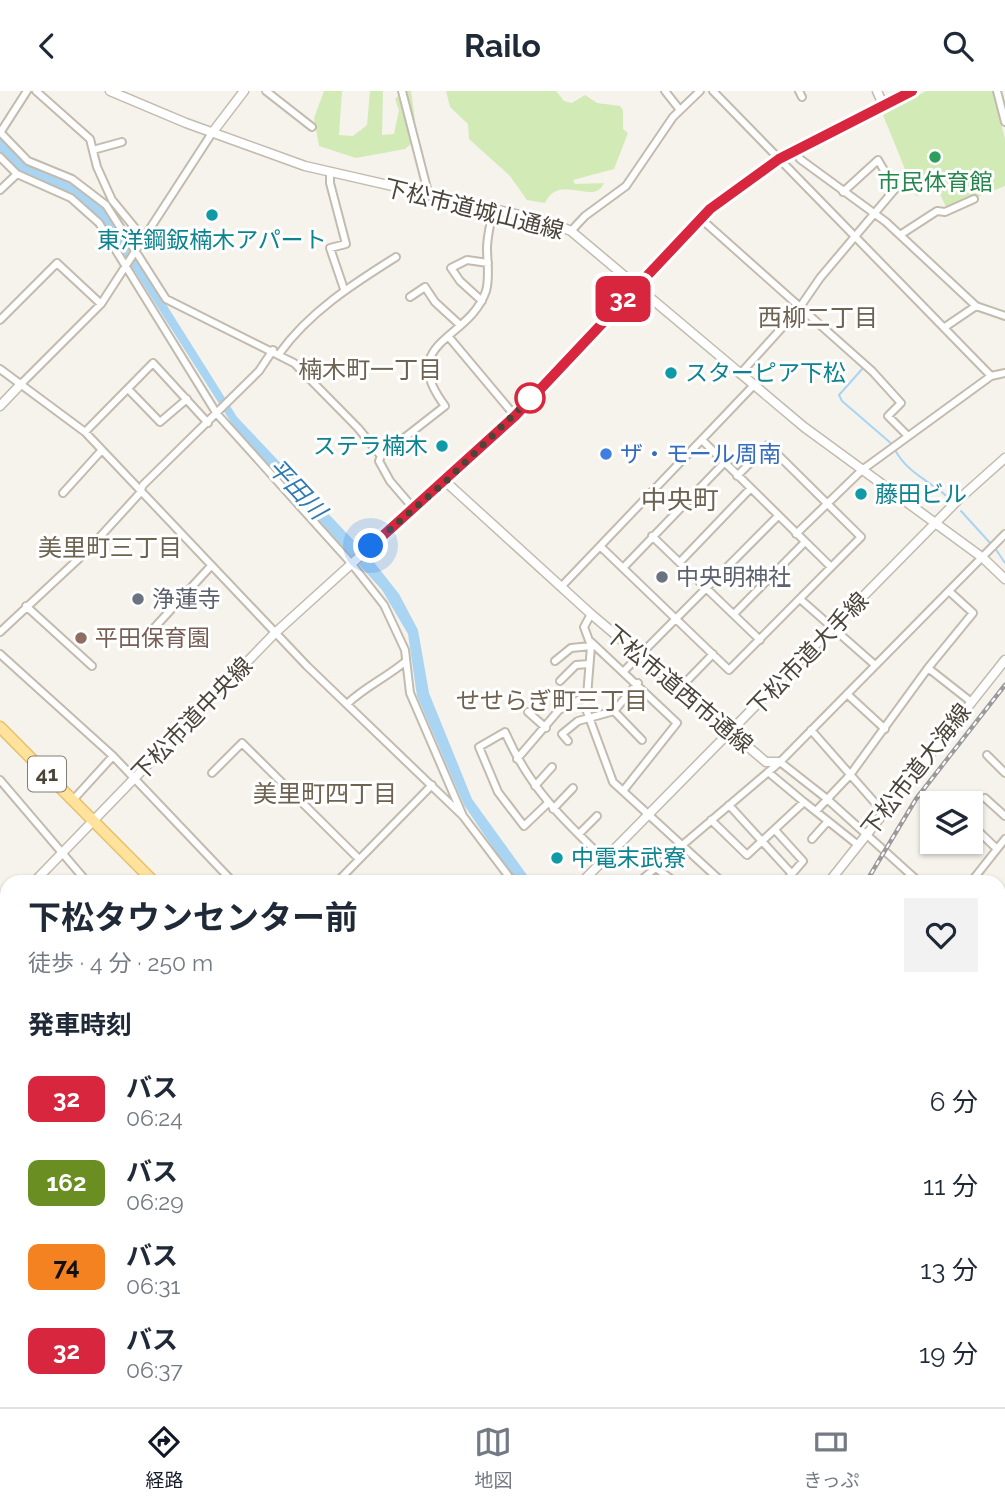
<!DOCTYPE html>
<html lang="ja">
<meta charset="utf-8">
<style>
:root{--surface:#fff;--page:#f2f2f3;--text:#1f2937;--muted:#747a83;--line:#e0e1e3;--accent:#111827}
body{margin:0;font-family:Raleway,"Noto Sans JP",sans-serif;background:var(--page);color:var(--text);height:100vh;display:flex;flex-direction:column;font-size:26px;white-space:nowrap}
*{box-sizing:border-box;margin:0}
p{font-size:23px;color:var(--muted)}
.icon{flex:none;width:38px;height:38px;fill:none;stroke:currentColor;stroke-width:2;stroke-linecap:round;stroke-linejoin:round}
.map{position:relative;flex:1;overflow:hidden}
.side{position:absolute;left:0px;top:784px;width:1006px;height:532px;display:flex;flex-direction:column;background:var(--surface);border-radius:21px 21px 0 0;box-shadow:0 2px 5px #0004}
.side>*{flex:none}
.badge{padding:0 14px;border-radius:10px;font-size:24px;line-height:46px}
.controls{position:absolute;left:920px;top:700px;display:grid;gap:14px}
.controls a{display:grid;place-items:center;width:63px;height:63px;border-radius:0px;background:var(--surface);box-shadow:0 2px 5px #0004;font-size:35px}
.you{position:absolute;width:35px;height:35px;margin:-18px;border:5px solid #fff;border-radius:50%;background:#1a73e8;box-shadow:0 0 0 10px #1a73e833}
.map>.badge{position:absolute;translate:-50% -50%;box-shadow:0 0 0 4px #fff}
h2{padding:0 28px;font-size:26px;line-height:63px}
.round{display:grid;place-items:center;flex:none;width:74px;height:74px;border-radius:0px;background:var(--page)}
.headline{display:flex;align-items:center;justify-content:space-between;height:119px;padding:0 28px}
h1{font-size:33px;font-weight:700;line-height:52px}
ul{padding:0;list-style:none}
li{display:flex;align-items:center;gap:21px;height:84px;padding:0 28px}
li div{flex:1}
li b{display:block;font-size:26px}
li em{font-style:normal}
li .badge{min-width:77px;font-weight:700;text-align:center}
header{display:flex;justify-content:space-between;align-items:center;height:91px;padding:0 28px;background:var(--surface);font-size:32px;font-weight:700}
.tabs{display:flex;justify-content:space-around;align-items:center;height:98px;border-top:2px solid var(--line);background:var(--surface);font-size:19px;color:var(--muted)}
.tabs a{display:grid;justify-items:center;gap:4px}
.tabs .selected{color:var(--accent)}
.map>svg:first-child{display:block}
.green{fill:#d2eab5}
.water{fill:#a9d4f2}
.lines{fill:none;stroke-linecap:round;stroke-linejoin:round}
.stream{stroke:#a9d4f2;stroke-width:2}
.minor-casing{stroke:#c2bbae;stroke-width:10}
.tertiary-casing{stroke:#c2bbae;stroke-width:11}
.secondary-casing{stroke:#d6c79b;stroke-width:12}
.primary-casing{stroke:#e6c16a;stroke-width:13}
.minor{stroke:#fff;stroke-width:6}
.tertiary{stroke:#fff;stroke-width:8}
.secondary{stroke:#fff3cd;stroke-width:9}
.primary{stroke:#ffe39c;stroke-width:10}
.rail-casing{stroke:#9a9a9a;stroke-width:4.5}
.rail{stroke:#fff;stroke-width:2;stroke-dasharray:5;stroke-linecap:butt}
.line-casing{stroke:#fff;stroke-width:16}
.line{stroke:#d7263d;stroke-width:10}
.walk{stroke:#4b4439;stroke-width:7;stroke-dasharray:0 12.6}
.leisure-dot{fill:#2e9e5b;stroke:#fff;stroke-width:2.5}
.culture-dot{fill:#0f9aa8;stroke:#fff;stroke-width:2.5}
.stop-dot{fill:#fff;stroke:#d7263d;stroke-width:3.5}
.shop-dot{fill:#3f7fe0;stroke:#fff;stroke-width:2.5}
.worship-dot{fill:#6b7280;stroke:#fff;stroke-width:2.5}
.education-dot{fill:#8d6e63;stroke:#fff;stroke-width:2.5}
.labels{text-anchor:middle;stroke-width:6;stroke-linejoin:round;paint-order:stroke}
.shield{fill:#fff;stroke:#817c74;stroke-width:2}
.shield-label{font-size:21px;font-weight:bold;fill:#4b4439}
.leisure-label{font-size:23px;fill:#27864d;stroke:#fff}
.street-label{font-size:23px;fill:#4b4439;stroke:#fff}
.culture-label{font-size:23px;fill:#0d838f;stroke:#fff;text-anchor:start}
.shop-label{font-size:23px;fill:#366cbe;stroke:#fff;text-anchor:start}
.worship-label{font-size:23px;fill:#5b616d;stroke:#fff;text-anchor:start}
.education-label{font-size:23px;fill:#785e54;stroke:#fff;text-anchor:start}
.neighbourhood-label{font-size:24px;fill:#6e6250;stroke:#fff}
.water-label{font-size:24px;font-style:italic;fill:#2e7ab2;stroke:#fff}
.quarter-label{font-size:26px;fill:#6e6250;stroke:#fff}
</style>
<header><svg class="icon" aria-label="back" viewBox="0 0 24 24"><path d="M15 5l-7 7 7 7"/></svg>Railo<svg class="icon" aria-label="search" viewBox="0 0 24 24"><circle cx="10" cy="10" r="6"/><path d="M15 15l6 6"/></svg></header>
<div class="map">
<svg width="1005" height="1316" viewBox="0 0 1005 1316">
<rect width="100%" height="100%" fill="#f6f3ec"/>
<!-- green -->
<path class="green" d="M324,0H342L339,44L353,45L367,34L370,0H383L382,44L394,43L399,19L395,8L403,0H411L415,29L409,37L411,53L405,58L356,67L319,55L314,27Z
M446,0H556L564,10L572,12L585,4L597,12L620,15L623,19V38L628,42L614,78L573,89L575,93L604,92C594,116 559,81 545,112L527,109L510,85L469,48L468,33L450,16Z
M926,0H993L1005,48V95L947,118L937,97L916,105L883,24Z"/>
<!-- water -->
<path class="water" d="M0,47L26,72L84,99L105,116L237,326L373,470L399,503L418,539L429,602L472,708L532,791H516L464,714L417,605L408,543L382,499L234,336L107,137L76,108L17,79L0,62Z"/>
<g class="lines">
<!-- stream -->
<path class="stream" d="M863,277L839,304L842,310L893,354
M895,359C909,384 931,390 950,408
M961,420L991,453
M995,457L1005,472
M449,1309L458,1316"/>
<!-- minor casing -->
<g class="minor-casing">
<path id="minor" d="M36,0L90,48L97,76L112,109L144,148
M266,0L312,36
M402,0L429,105
M665,0L680,19
M713,0L991,285
M799,0L802,6
M997,0L1005,31
M0,41L28,70L72,88L106,114L166,208L294,272L358,337L381,365L379,370L390,390L414,418
M0,42L27,0
M93,59L122,51
M795,60L800,68L886,131L976,215L1005,225
M0,66L17,83L71,107L99,132L217,323L351,472L384,514L405,559L410,602L463,725
M330,82V92L346,153L330,157L344,198
M0,99L17,83
M700,127L872,280L901,312L888,325L908,345
M571,140L585,125L626,95L673,26L700,0
M900,144L937,120L945,121L974,108
M410,206L425,196L435,211L460,234
M482,210L460,190L451,177L467,169L488,172
M0,229L57,172L101,213
M945,236L976,215
M448,245L515,325
M279,263C309,221 353,193 396,166
M0,278L85,341L307,575L463,725L513,791
M740,283L798,219L820,187L895,98L878,69L843,101
M21,293L101,213L212,42
M128,298L160,331L187,308
M85,341L153,272L208,332
M703,350L831,476
M381,365L445,315C396,250 469,250 486,200C490,186 487,171 487,157C487,145 491,131 493,119
M63,402L101,360
M796,443L862,379L991,285L1005,282
M652,445L760,549
M600,455L729,579L861,446L768,354L737,385
M680,471L750,398
M623,477L723,373
M561,496L753,295
M800,508L875,574
M26,515L92,575
M591,523L584,536L591,555L586,618L613,691L722,791
M734,523L805,451
M0,541L87,460L139,403L143,394L259,280L273,259
M144,548L210,476
M591,551L677,632L623,700
M0,563L113,665L233,791
M555,570L571,557L591,555
M928,577L970,610
M624,580L778,425
M560,590L576,574L589,573
M679,598L713,563
M847,603L885,638
M347,613C366,595 386,587 406,570
M614,620L642,649
M528,621L546,637
M811,639L884,722
M568,650L562,643L578,630L614,620L638,592
M987,664L1005,682
M517,668L559,619L585,606
M780,671L826,707L919,791
M768,681L804,711
M212,682L242,652L359,768
M0,689L87,791
M535,695L552,676
M985,707L1005,725
M73,709L113,665
M547,713L524,735L498,701L479,656L505,641C529,696 562,728 605,769
M729,714L792,783
M553,718L573,697
M816,720L850,684L928,577L973,522L950,501
M711,729L747,764L804,711L858,754
M971,733L997,758
M775,739L803,770L785,791
M579,743L597,725
M812,748L828,730
M656,777L675,791
M337,791L432,694
M639,791L780,671L1005,443
M971,791L1005,748
M0,860L7,867
M999,861L1005,869
M999,910L1005,908
M999,969L1005,976
M0,988L7,995
M0,1074H7
M999,1116L1005,1119
M0,1131L7,1124
M0,1146L7,1153
M0,1278L7,1285
M30,1309L36,1316
M164,1309L171,1316
M506,1309L515,1316
M729,1309L742,1316
M773,1309L783,1316
M220,1316L224,1311
M309,1316L315,1309
M411,1316L416,1311
M538,1316L544,1309
M653,1316L655,1309
M703,1316L705,1309"/>
</g>
<!-- tertiary casing -->
<g class="tertiary-casing">
<path id="tertiary" d="M110,0L186,32L305,75L550,131L571,140L804,336L983,467L1005,488
M877,0L884,16
M212,42L244,0
M0,315L21,293
M446,391L591,523L766,671H780
M34,791L275,542L515,325L710,118L779,68L913,0
M582,791L959,408L1005,367
M829,791L1005,569
M0,827L7,820
M80,1316L87,1309"/>
</g>
<!-- secondary casing -->
<g class="secondary-casing">
<path id="secondary" d="M999,1102L1005,1088
M902,1316L905,1309"/>
</g>
<!-- primary casing -->
<g class="primary-casing">
<path id="primary" d="M0,636L154,791
M753,1309L763,1316"/>
</g>
<!-- minor -->
<use href="#minor" class="minor"/>
<!-- tertiary -->
<use href="#tertiary" class="tertiary"/>
<!-- secondary -->
<use href="#secondary" class="secondary"/>
<!-- primary -->
<use href="#primary" class="primary"/>
<!-- rail casing -->
<g class="rail-casing">
<path id="rail" d="M866,791L916,708L1005,594
M691,1316L693,1309"/>
</g>
<!-- rail -->
<use href="#rail" class="rail"/>
</g>
<g class="lines">
<!-- line casing -->
<g class="line-casing">
<path id="line" d="M366,460L515,325L710,118L779,68L912,0"/>
</g>
<!-- line -->
<use href="#line" class="line"/>
<!-- walk -->
<path class="walk" d="M371,455L446,390L535,303L530,307"/>
</g>
<!-- markers -->
<circle class="leisure-dot" cx="935" cy="66" r="7"/>
<g class="culture-dot">
<circle cx="212" cy="124" r="7"/>
<circle cx="671" cy="282" r="7"/>
<circle cx="442" cy="355" r="7"/>
<circle cx="861" cy="403" r="7"/>
<circle cx="557" cy="767" r="7"/>
</g>
<circle class="stop-dot" cx="530" cy="307" r="14"/>
<circle class="shop-dot" cx="606" cy="363" r="7"/>
<g class="worship-dot">
<circle cx="662" cy="486" r="7"/>
<circle cx="138" cy="508" r="7"/>
</g>
<circle class="education-dot" cx="81" cy="547" r="7"/>
<g class="labels">
<!-- shield labels -->
<rect class="shield" x="28" y="665.5" width="38" height="35" rx="5"/>
<g class="shield-label">
<text x="47" y="690">41</text>
</g>
<!-- leisure labels -->
<g class="leisure-label">
<text x="935" y="99">市民体育館</text>
</g>
<!-- street labels -->
<g class="street-label">
<text transform="translate(474 118) rotate(14)" y="8">下松市道城山通線</text>
<text transform="translate(808 563) rotate(-46)" y="8">下松市道大手線</text>
<text transform="translate(679 598) rotate(40)" y="8">下松市道西市通線</text>
<text transform="translate(192 628) rotate(-46)" y="8">下松市道中央線</text>
<text transform="translate(916 679) rotate(-52)" y="8">下松市道大海線</text>
</g>
<!-- culture labels -->
<g class="culture-label">
<text x="212" y="157" text-anchor="middle">東洋鋼鈑楠木アパート</text>
<text x="685" y="290">スターピア下松</text>
<text x="428" y="363" text-anchor="end">ステラ楠木</text>
<text x="875" y="411">藤田ビル</text>
<text x="571" y="775">中電末武寮</text>
</g>
<!-- shop labels -->
<g class="shop-label">
<text x="620" y="371">ザ・モール周南</text>
</g>
<!-- worship labels -->
<g class="worship-label">
<text x="676" y="494">中央明神社</text>
<text x="152" y="516">浄蓮寺</text>
</g>
<!-- education labels -->
<g class="education-label">
<text x="95" y="555">平田保育園</text>
</g>
<!-- neighbourhood labels -->
<g class="neighbourhood-label">
<text x="818" y="235">西柳二丁目</text>
<text x="370" y="287">楠木町一丁目</text>
<text x="110" y="465">美里町三丁目</text>
<text x="552" y="618">せせらぎ町三丁目</text>
<text x="325" y="711">美里町四丁目</text>
</g>
<!-- water labels -->
<g class="water-label">
<text transform="translate(297 398) rotate(47)" y="8">平田川</text>
</g>
<!-- quarter labels -->
<g class="quarter-label">
<text x="680" y="418">中央町</text>
</g>
</g>
</svg>
<div class="controls">
<a><svg class="icon" aria-label="layers" viewBox="0 0 24 24"><path d="M12 4l9 5-9 5-9-5zM3 14l9 5 9-5"/></svg></a>
</div>
<div class="you" style="left:371px;top:455px"></div>
<b class="badge" style="left:623px;top:208px;background:#d7263d;color:#fff">32</b>
<section class="side">
<div class="headline"><div><h1>下松タウンセンター前</h1><p>徒歩 · 4 分 · 250 m</p></div><a class="round"><svg class="icon" aria-label="heart" viewBox="0 0 24 24"><path d="M12 20l-8-8c-3-5 5-10 8-4 3-6 11-1 8 4z"/></svg></a></div>
<h2>発車時刻</h2>
<ul>
<li><span class="badge" style="background:#d7263d;color:#fff">32</span><div><b>バス</b><p>06:24</p></div><em>6 分</em></li>
<li><span class="badge" style="background:#6b8e23;color:#fff">162</span><div><b>バス</b><p>06:29</p></div><em>11 分</em></li>
<li><span class="badge" style="background:#f58220;color:#111">74</span><div><b>バス</b><p>06:31</p></div><em>13 分</em></li>
<li><span class="badge" style="background:#d7263d;color:#fff">32</span><div><b>バス</b><p>06:37</p></div><em>19 分</em></li>
</ul>
</section>
</div>
<nav class="tabs">
<a class="selected"><svg class="icon" aria-label="directions" viewBox="0 0 24 24"><path d="M12 3l9 9-9 9-9-9zM9 14v-3h6M13 9l2 2-2 2"/></svg>経路</a>
<a><svg class="icon" aria-label="map" viewBox="0 0 24 24"><path d="M3 6l6-2 6 2 6-2v14l-6 2-6-2-6 2zM9 4v14M15 6v14"/></svg>地図</a>
<a><svg class="icon" aria-label="tickets" viewBox="0 0 24 24"><path d="M3 7h18v10H3zM15 7v10"/></svg>きっぷ</a>
</nav>
